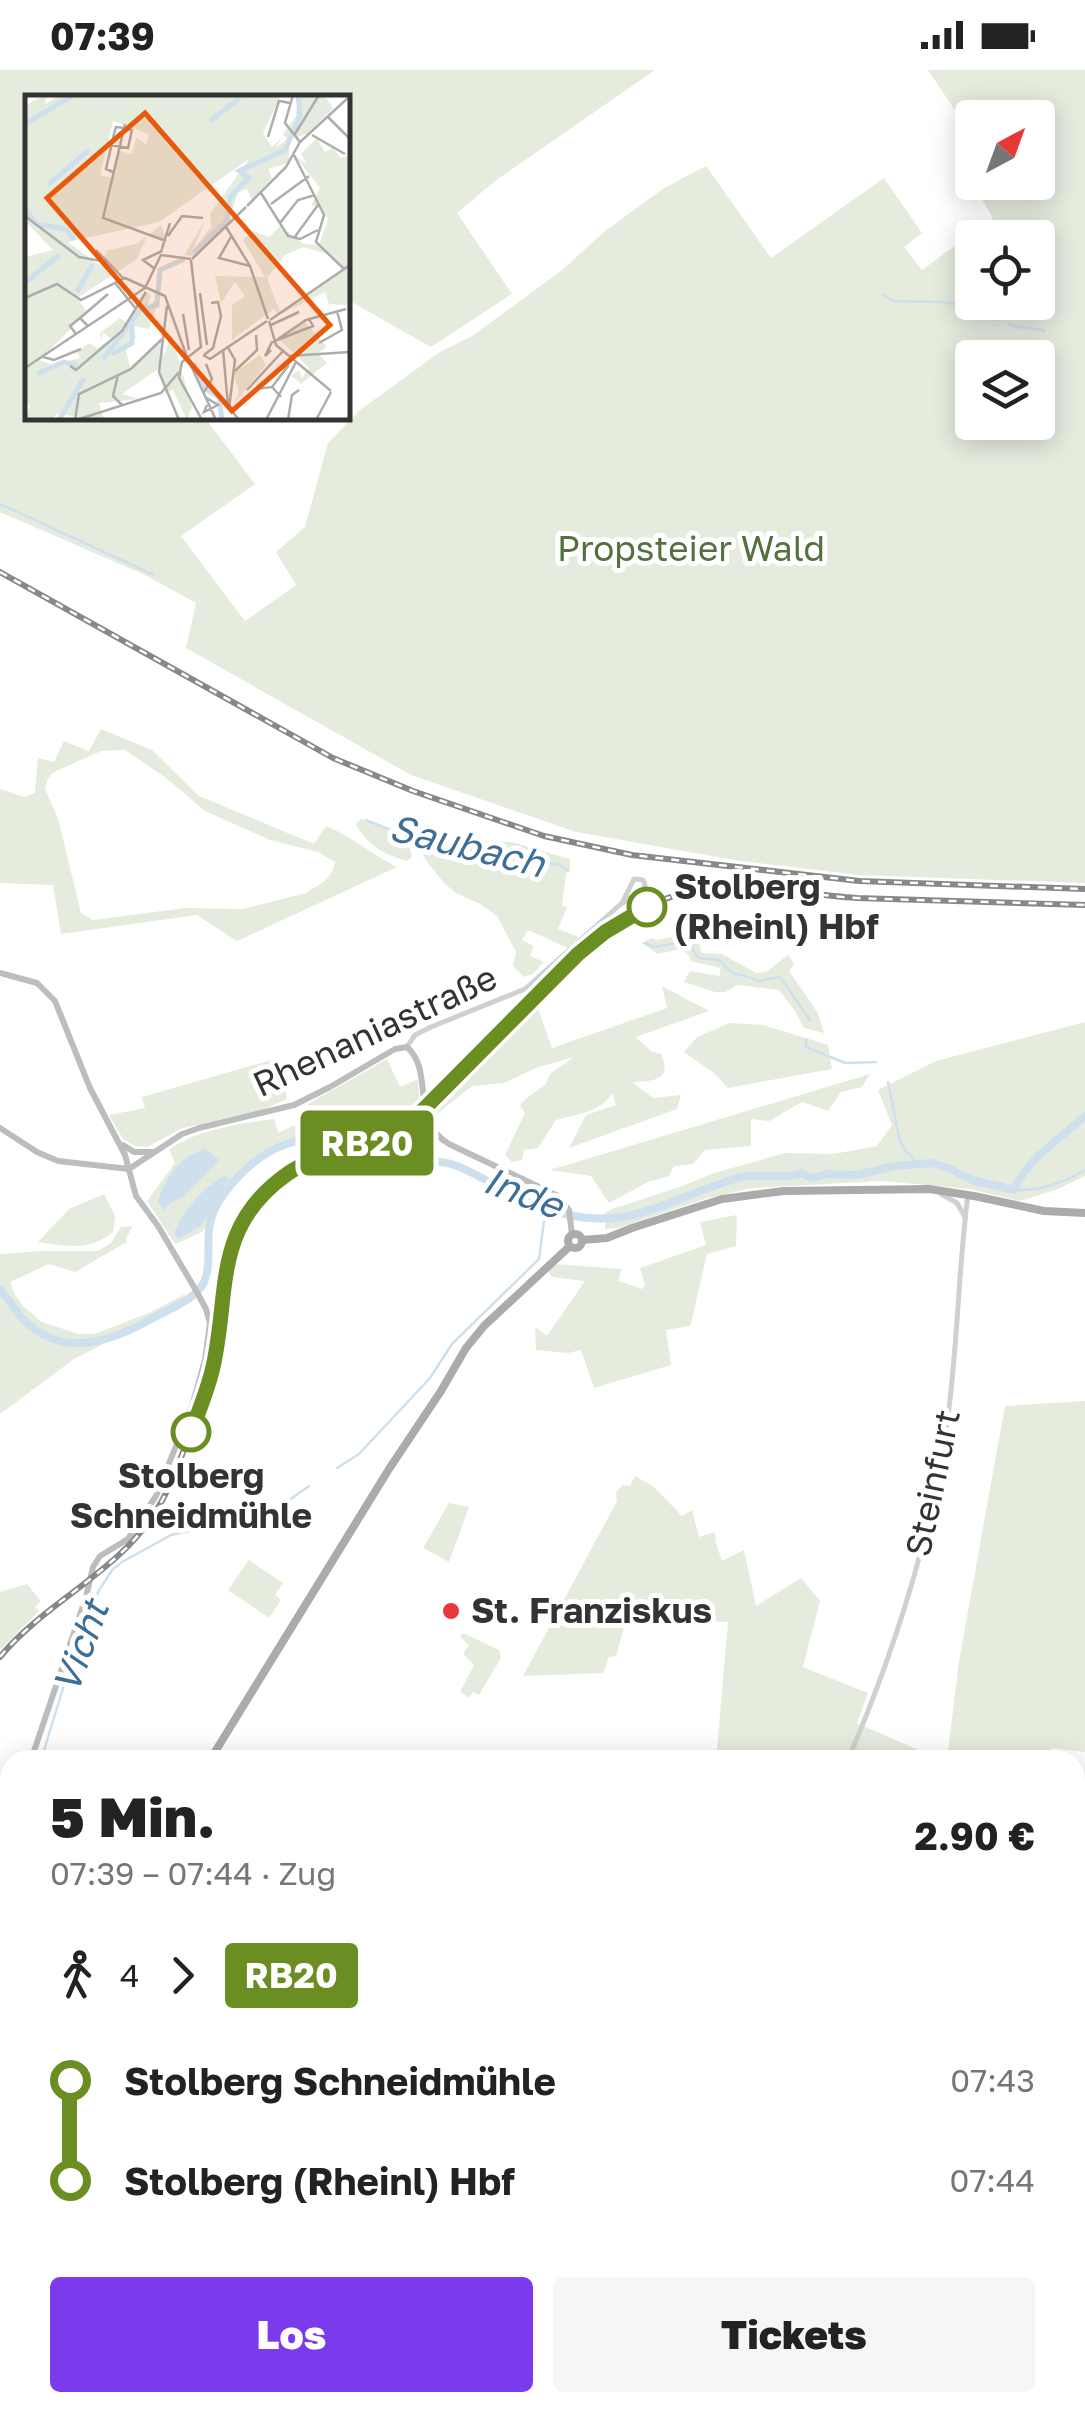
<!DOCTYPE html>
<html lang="de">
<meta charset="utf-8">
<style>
:root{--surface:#fff;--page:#f6f6f6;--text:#222;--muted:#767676;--accent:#7c3aed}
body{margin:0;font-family:"Golos Text",sans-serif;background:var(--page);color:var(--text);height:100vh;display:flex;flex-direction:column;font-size:38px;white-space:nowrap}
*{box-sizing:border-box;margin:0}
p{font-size:32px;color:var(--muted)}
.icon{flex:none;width:55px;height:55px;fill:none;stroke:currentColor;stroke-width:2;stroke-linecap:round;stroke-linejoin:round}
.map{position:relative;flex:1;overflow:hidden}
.details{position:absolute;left:0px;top:1680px;width:1085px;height:662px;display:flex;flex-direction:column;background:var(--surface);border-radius:30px 30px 0 0;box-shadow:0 5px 25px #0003}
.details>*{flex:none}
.badge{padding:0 20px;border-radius:8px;font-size:35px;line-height:65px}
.needle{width:65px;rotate:41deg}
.fabs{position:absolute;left:955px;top:30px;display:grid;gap:20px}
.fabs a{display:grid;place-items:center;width:100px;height:100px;border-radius:10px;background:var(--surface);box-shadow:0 5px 25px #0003;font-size:50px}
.map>.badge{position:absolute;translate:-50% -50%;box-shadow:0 0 0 5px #fff}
.legs{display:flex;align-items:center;gap:15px;height:110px;padding:0 50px;font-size:32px}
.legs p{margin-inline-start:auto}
.head{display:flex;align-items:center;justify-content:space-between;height:170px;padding:0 50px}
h1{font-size:55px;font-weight:800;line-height:75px}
.primary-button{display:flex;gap:20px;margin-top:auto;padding:20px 50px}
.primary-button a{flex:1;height:115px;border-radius:10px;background:var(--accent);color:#fff;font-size:40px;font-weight:800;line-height:115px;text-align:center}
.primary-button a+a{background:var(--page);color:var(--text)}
ul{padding:0 50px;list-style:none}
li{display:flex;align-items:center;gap:35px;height:100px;font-size:38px}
li i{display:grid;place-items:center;width:15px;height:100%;margin:0 12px;background:currentColor}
li i::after{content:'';width:25px;height:25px;margin:-12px;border:8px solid;border-radius:50%;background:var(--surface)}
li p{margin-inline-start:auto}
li:first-child i{background:linear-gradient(#0000 50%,currentColor 0)}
li:last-child i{background:linear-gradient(currentColor 50%,#0000 0)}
.status{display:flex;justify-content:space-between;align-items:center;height:70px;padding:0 50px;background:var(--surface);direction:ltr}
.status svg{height:28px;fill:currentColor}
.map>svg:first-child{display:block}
.green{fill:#e5ecde;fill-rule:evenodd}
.water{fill:#cee0ee}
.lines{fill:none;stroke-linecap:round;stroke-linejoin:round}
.stream{stroke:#cee0ee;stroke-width:2.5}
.river{stroke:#cee0ee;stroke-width:8}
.tertiary{stroke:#d0d0d0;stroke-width:5}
.secondary{stroke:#bdbdbd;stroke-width:6}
.primary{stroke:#ababab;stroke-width:8}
.rail-casing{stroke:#888;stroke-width:6}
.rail{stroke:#fff;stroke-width:2.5;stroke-dasharray:8;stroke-linecap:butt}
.line-1-casing{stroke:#fff;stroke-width:22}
.line-1{stroke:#6b8e23;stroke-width:15}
.stop-1-dot{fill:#fff;stroke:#6b8e23;stroke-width:5}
.poi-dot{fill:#e73739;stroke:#fff;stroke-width:4}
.labels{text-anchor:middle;stroke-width:10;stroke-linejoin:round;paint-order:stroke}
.park-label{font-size:35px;fill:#53703e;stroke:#fff}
.stop-label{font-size:35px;font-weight:bold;fill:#333;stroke:#fff;text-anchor:start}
.street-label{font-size:35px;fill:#333;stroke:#fff}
.poi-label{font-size:35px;font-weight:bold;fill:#333;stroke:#fff;text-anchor:start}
.water-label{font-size:38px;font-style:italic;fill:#3e6f97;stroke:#fff}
.inset-river{fill:none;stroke:#cee0ee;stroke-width:5}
.inset-road{fill:none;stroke:#adadad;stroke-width:2.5}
.view{fill:#e8590c;fill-opacity:0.15;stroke:#e8590c;stroke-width:5}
.inset-edge{fill:none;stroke:#333;stroke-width:5}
</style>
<div class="status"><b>07:39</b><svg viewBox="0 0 49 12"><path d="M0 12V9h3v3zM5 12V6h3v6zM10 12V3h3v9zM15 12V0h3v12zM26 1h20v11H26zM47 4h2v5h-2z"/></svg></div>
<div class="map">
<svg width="1085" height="2342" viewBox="0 0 1085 2342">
<rect width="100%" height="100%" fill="#fff"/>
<!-- green -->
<path class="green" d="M0,0H655L495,111L457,143L512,224L431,277L348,230V28H28V348H205L255,414L181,466L245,551L296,515L276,482L305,457L328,373L360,340L440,282L472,266L561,201L604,162L664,118L706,96L771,188L884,108L922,163L904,177L922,200L993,148L983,131L984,125L1001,113L1038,112V48H972V66L928,0H1085V813L859,805L740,791L576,762L411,705L186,578L196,533L145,505L0,442ZM972,168H1038V232H972ZM972,288H1038V352H972Z
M101,659L152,680L199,726L314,774L326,756C352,766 372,785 397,797L237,871L197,845L61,864L53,815L0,813V719L24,727L35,723L38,688L54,692L64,671L89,681ZM125,680L166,708L205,741L270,770L318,782L335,792L332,802L325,811L306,823L243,839L185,838L93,850L81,843L58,748L45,719L47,711L52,703L101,681Z
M361,749L405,763L412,787L407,791C385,785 366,775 356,754Z
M418,767L511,772L570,789V799L566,804L562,836L567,837L558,859L579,867L568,878L528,860L522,870L534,876L530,886L544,892L533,904L524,907L513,896L516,882L497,846L480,834L456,823L444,813L425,789Z
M688,864L697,868L702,883L722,884L756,903L766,902L788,885L794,894L789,901L818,943L824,963L804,958L795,941L779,920L737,915L725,922H715L684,912L690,901L720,906V898L691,891L688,884L681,879L657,884L646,876V870L652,868L657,870Z
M662,916L709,941L636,967L651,981L661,984C674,1012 650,1011 632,1012L653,1028L681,1025L677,1039L569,1078L586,1045L616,1035L612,1023C602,1042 576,1044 556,1050L538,1078L524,1080L522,1090L512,1092L505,1085L525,1043L520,1036L524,1030L545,1015L551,1003L574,987L536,998L504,1013L472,1016L433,1047L429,1039L535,930L552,978L667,938Z
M1085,952V1106L1058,1119L1020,1131L969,1119L883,1111L752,1118L708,1128L618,1158L605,1159V1143L612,1139L683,1116L711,1104L785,1083L833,1084L877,1076L892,1055L878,1020L936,991Z
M730,953L763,955L828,975L832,999L728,1018L714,1003L684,982L697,967Z
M278,988L287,1029L262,1040L183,1058L147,1077L135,1076L123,1069L109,1045L145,1038L142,1027Z
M387,989L400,1017L418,1009L420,1040C396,1061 371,1069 341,1078C336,1073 331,1065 323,1064C292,1061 246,1090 229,1114C221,1126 212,1153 203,1161C195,1166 183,1170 175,1174L147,1131L175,1093L169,1080C194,1060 242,1053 274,1049L278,1063L314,1046L308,1034Z
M870,1004L862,1017L841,1022L828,1041L802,1032L769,1051L751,1049V1076L705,1080L693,1094L674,1096L669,1106L648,1112L609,1133L591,1106L550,1100Z
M104,1124L115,1146L113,1162C88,1182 67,1176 38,1172L69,1139Z
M737,1145L736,1176L707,1184L691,1254L689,1256L666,1260L671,1295L594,1318L581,1280L568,1283L536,1280L535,1257L547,1266L585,1211L552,1207L548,1201L556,1194L621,1199L619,1211L642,1219L645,1215L640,1198L706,1175L700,1152Z
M133,1156L126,1168L127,1172L75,1202L49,1194L10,1212L15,1225L24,1237L42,1252L79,1264H95L151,1242L185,1224L188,1231L74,1289L0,1344V1184L44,1181H98L111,1173L121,1157Z
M1085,1331V1682L1052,1678L1045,1690H947L959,1591L1005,1336Z
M635,1406L653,1416L682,1446L692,1440L699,1467L715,1462L716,1473L722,1491L744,1480L756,1536L801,1508L820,1531L803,1597L868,1623L857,1653L941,1690H716L728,1552L638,1548L625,1554L616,1586L609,1587L603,1603L523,1606L617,1431L616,1423L622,1415L630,1416Z
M449,1433L469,1437L449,1492L423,1478Z
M249,1490L283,1513L275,1525L281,1530L269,1548L228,1520Z
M27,1514L41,1531L35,1537L39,1541L0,1580V1522Z
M463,1563L499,1580L501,1588L479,1625L473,1622L469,1628L460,1622L474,1595L463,1584L469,1575L460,1567Z
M0,2118L6,2119L10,2128V2252L0,2264V2160L7,2145L3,2142L9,2134L7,2127L0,2125Z"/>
<!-- water -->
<path class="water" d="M205,1079L219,1090L182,1128L172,1132L163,1140L158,1130C167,1107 179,1086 205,1079Z
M224,1106L229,1108L201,1156L178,1169L174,1163C184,1138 201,1120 224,1106Z"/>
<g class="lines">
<!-- stream -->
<path class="stream" d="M882,224L893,231L943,232L970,236L984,247L998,250
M1008,254C1019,260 1033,256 1045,261
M0,434L154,505
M366,750L420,772L560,795L568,801
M644,873L655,877L686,871L692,876C699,897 705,884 720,891C725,894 728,901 733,903C743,907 749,905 758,911L780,907L810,950
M806,969V977L845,993L876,992
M888,1012L900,1071L905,1080L918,1094
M1014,1120C1039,1121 1063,1113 1085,1100
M337,1398L359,1384L430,1308L452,1274L539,1189L544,1151L561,1143
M41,1690L64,1615L85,1562L98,1522L112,1500L122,1492L171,1465L260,1446L281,1436L309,1416
M0,1966L10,1936"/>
<!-- river -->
<path class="river" d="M0,1220C9,1229 15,1241 24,1250C65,1290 112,1271 155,1247C171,1238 195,1230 204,1212C211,1196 207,1177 209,1160C212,1126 255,1084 287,1074C315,1065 328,1061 343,1089C346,1095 347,1096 353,1099C360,1101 368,1099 376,1098C398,1095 428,1087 451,1094C475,1101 495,1117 518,1128C540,1137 567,1147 590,1148C638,1152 677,1128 720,1114C727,1112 735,1108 742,1107C763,1103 779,1110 802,1103L811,1108L826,1104L857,1105L895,1096L931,1093L950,1099L972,1110L1014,1120C1024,1092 1063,1066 1085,1046"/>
<!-- tertiary -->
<path class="tertiary" d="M407,977L415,965L431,957L525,919L622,833L643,820L645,815L643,810L634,809L622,833
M941,1124L957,1133L965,1147
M848,1690C894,1582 931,1469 947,1353C958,1277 958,1200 968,1125
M0,1883L4,1867L1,1807L10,1771
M1075,2007L1085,2009
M659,2332L661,2342"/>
<!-- secondary -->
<path class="secondary" d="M0,903L37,913L55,931L90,1018L125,1085L136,1126L158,1156L194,1217L206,1239L210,1253L205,1290L192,1336L156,1426L128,1469L100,1486L93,1497L86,1527L31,1690
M0,1058L37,1082L58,1091L129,1099
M123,1075L134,1082H153
M129,1099L182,1064L199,1058L294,1035L330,1017L395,979L407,977C435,1002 409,1050 449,1074L556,1125L569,1140L572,1165"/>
<!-- primary -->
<path class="primary" d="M568 1171a7 7 0 1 1 14 0a7 7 0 1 1-14 0Z
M582,1170L607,1168L632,1158L722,1129L784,1121L929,1119L974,1126L1044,1141L1085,1143
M210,1690L389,1399L441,1321L466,1278L484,1256L570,1176
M0,1765L10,1766"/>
<!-- rail casing -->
<g class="rail-casing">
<path id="rail" d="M0,502L333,688L413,721L544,766L632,785L859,811L1085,819
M0,1587C47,1530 122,1501 159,1436C172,1414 180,1390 189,1366C198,1343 209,1319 214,1294C226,1236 218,1177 260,1130C303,1081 343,1089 394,1062C405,1056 415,1047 424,1039C450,1012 478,985 504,958C549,911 594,860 655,833C727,802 785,824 857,828C933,831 1009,832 1085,835"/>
</g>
<!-- rail -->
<use href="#rail" class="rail"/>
</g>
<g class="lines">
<!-- line-1 casing -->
<g class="line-1-casing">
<path id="line-1" d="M191,1362C199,1341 208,1319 213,1297C230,1222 212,1157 287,1104C319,1082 359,1080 393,1062C405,1056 415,1047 424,1039L578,884L605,862L647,837"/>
</g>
<!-- line-1 -->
<use href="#line-1" class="line-1"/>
</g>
<!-- markers -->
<g class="stop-1-dot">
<circle cx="647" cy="837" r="18"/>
<circle cx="191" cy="1362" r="18"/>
</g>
<circle class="poi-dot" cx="451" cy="1541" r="10"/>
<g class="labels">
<!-- park labels -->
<g class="park-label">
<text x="691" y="491">Propsteier Wald</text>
</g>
<!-- stop labels -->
<g class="stop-label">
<text x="674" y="829">Stolberg<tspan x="674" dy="40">(Rheinl) Hbf</tspan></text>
<text x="191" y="1418" text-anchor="middle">Stolberg<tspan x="191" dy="40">Schneidmühle</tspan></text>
</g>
<!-- street labels -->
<g class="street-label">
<text transform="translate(375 961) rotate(-25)" y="12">Rhenaniastraße</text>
<text transform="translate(933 1413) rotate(-78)" y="12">Steinfurt</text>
</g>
<!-- poi labels -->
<g class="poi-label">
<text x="471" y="1553">St. Franziskus</text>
</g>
<!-- water labels -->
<g class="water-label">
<text transform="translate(467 776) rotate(14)" y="13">Saubach</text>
<text transform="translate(523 1123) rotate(21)" y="13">Inde</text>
<text transform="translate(81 1577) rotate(-70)" y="13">Vicht</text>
</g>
</g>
<!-- overview -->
<g transform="translate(25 25)">
<rect width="325" height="325" fill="#fff"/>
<path d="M20,0L21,9L34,0H256L238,38L247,52L258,42L250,53L262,44L258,39L271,21L273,0H299L308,13L282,39L272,42L265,35L264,68L243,74L247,83L227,105L222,94L213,97L204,125L168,161L159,160L180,126L168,155L186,132L185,119L224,64L134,127L43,147L74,170L83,155L111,149L136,130L141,144L122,141L112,164L52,203L62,217L15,265L28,270L55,263L52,257L64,248L72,253L86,244L78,237L77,245L75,238L95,223L101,227L120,197L126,200L122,213L135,200L124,234L108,231L111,242L101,255L105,272L136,244L139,261L146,239L167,312L162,325L148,295L140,298L133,274L97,299L114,304L74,308L79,325L31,319L28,325H0L5,311L0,307V162L28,155L0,126V10ZM88,26L124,39L121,49L111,43L107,59L94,56L87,83L75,80ZM292,43L300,57L308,53L316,63L325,60V231L321,210L304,209L300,197L254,220L249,214L207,245V210L220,201L210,187L196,208L190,181L240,182L218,145L228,136L244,142L255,131L279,149L294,150L303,124L293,110L286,111L295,93L270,61L282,69L276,59ZM278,152L303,159L319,173L255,217L242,183L260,160ZM280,227L302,252L293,258L302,268L276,289L266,281L274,275L277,283L284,273L254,244ZM235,260L241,270L208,310L214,299L209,278Z" fill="#e5ecde" fill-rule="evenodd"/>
<path class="inset-river" d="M185,26L215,3M0,29L48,0M23,90L64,55M0,113L11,129L41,134L49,145M169,158L202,125L205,102L224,83L214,76L260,55L275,21L273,0M0,188L34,160M52,197L68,169M87,259L107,248V229M78,264L115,215L132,210L135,175L159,164M168,269L181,294L194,302L197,325M12,279L38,267L52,270M34,325L59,283"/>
<path class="inset-road" d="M268,0L260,28L275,47M303,22L325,44M100,29L78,123L141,146M270,39L294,0M287,40L320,59M243,42L254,6L265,8M86,50L103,53L107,35L99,33M269,60L299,120L291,147L319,174M88,77L81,74L89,39L91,32L99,33M236,98L263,141L275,144L293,135M246,109L284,81M222,111L261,72L275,47L325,1M0,121L54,162L82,167M255,128L273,105L290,100M201,132L225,171L243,224M207,140L194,163L225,171M143,141L157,121L178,123M269,143L293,110M71,155L98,183M136,157L145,128M167,164L221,112M166,165L176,252L157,267L154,283L177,325M130,174L118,165L137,156M91,189L111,214M120,193L136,160L166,164M175,198L182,250M0,203L32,189L56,205L100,183L140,201L162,262M142,211L134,277L154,325M158,219L164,255M55,223L83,199M245,225L325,170M244,226L251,250L306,296M246,230L274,217M51,239L45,231L55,223L63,231M253,244L281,225L321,214M294,248L317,235L312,216M202,251L210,265L204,313M198,254L203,311L214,325M246,255L240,261L247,247L288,231L284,224M178,260L185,264L242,226M179,260L188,253L196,221L193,207L186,208M264,261L325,257M18,262L29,265L56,254M162,262L191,325M45,271L51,275L97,236L121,197M0,273L120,193M210,276L232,255L231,240M93,280L88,301L97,310M247,292L263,271L259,267M230,294L247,292L256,302M222,295L258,256M179,297L187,284L181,269M180,302L193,310L179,317L182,310M50,325L54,299L106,274L137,244M51,325L136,298L154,277M241,325L271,267M263,325L267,300L274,295M291,325L306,297"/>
<path class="view" d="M120,18L305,230L207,316L22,103Z"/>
<rect width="325" height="325" class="inset-edge"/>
</g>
</svg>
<div class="fabs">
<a><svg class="needle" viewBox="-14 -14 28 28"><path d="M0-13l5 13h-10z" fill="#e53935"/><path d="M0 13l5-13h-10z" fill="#767676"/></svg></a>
<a><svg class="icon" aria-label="locate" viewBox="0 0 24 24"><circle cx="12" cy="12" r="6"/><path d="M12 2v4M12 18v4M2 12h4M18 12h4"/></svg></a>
<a><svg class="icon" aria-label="layers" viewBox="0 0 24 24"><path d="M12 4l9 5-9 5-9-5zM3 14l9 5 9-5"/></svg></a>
</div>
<b class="badge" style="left:367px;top:1073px;background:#6b8e23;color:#fff">RB20</b>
<section class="details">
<div class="head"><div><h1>5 Min.</h1><p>07:39 – 07:44 · Zug</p></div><b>2.90 €</b></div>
<div class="legs"><svg class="icon" aria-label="walk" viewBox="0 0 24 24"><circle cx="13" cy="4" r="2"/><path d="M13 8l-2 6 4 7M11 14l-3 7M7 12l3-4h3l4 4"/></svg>4<svg class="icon" aria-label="forward" viewBox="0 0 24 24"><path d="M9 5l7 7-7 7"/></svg><b class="badge" style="background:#6b8e23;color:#fff">RB20</b></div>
<ul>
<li><i style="color:#6b8e23"></i><b>Stolberg Schneidmühle</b><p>07:43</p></li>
<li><i style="color:#6b8e23"></i><b>Stolberg (Rheinl) Hbf</b><p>07:44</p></li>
</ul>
<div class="primary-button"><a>Los</a><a>Tickets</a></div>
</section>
</div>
